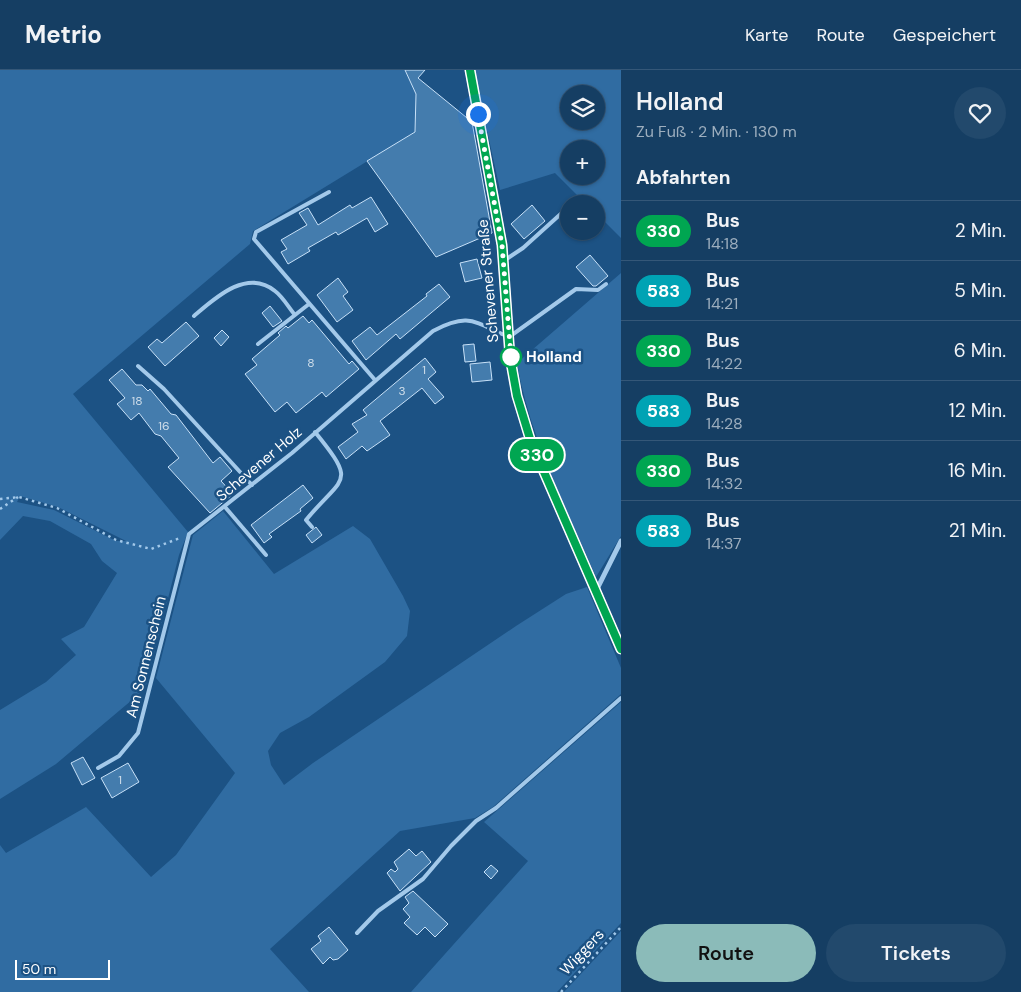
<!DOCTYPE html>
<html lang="de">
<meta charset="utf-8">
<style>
:root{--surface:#153e63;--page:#22496c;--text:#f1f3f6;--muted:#9daebe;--line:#345778;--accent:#8bbbb9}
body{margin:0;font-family:"DM Sans",sans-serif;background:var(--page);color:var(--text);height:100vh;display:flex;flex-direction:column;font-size:19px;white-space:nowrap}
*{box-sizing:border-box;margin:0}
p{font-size:16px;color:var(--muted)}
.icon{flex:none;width:28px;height:28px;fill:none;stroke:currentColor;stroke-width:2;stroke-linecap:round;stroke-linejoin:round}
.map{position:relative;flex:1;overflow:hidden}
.side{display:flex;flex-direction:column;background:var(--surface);width:400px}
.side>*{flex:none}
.badge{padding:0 10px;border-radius:16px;font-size:18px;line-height:32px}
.fabs{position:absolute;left:560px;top:15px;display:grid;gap:10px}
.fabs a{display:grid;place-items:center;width:45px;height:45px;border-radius:50%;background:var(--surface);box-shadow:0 1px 4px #0004,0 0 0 1px var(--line);font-size:25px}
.scale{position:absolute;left:15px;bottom:12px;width:95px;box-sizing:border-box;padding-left:5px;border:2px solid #fff;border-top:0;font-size:14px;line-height:18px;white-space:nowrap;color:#fff;-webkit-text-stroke:4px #1c5284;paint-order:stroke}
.you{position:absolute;width:25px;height:25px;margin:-12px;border:4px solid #fff;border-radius:50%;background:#1a73e8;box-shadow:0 0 0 8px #1a73e833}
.map>.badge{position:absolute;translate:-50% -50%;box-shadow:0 0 0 2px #fff}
h2{padding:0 15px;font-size:19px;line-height:45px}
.round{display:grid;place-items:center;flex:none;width:52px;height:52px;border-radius:26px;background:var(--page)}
.summary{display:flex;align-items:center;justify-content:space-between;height:85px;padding:0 15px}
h1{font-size:24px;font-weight:600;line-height:38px}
.action{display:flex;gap:10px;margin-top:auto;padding:10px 15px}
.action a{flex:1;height:58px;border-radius:30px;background:var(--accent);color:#111;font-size:20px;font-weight:600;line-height:58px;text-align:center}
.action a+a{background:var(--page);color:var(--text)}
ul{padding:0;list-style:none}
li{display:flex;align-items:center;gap:15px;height:60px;padding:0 15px;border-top:1px solid var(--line)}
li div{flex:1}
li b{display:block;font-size:19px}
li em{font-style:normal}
li .badge{min-width:55px;font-weight:700;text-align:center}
header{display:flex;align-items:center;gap:30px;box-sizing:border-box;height:70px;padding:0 25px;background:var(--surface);border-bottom:1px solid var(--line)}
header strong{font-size:24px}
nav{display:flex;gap:28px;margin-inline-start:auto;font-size:18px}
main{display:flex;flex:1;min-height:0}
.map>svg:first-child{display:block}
.green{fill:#306ca2;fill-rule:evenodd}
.building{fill:#447cad;stroke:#c8e1f8}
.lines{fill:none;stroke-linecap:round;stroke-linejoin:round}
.path{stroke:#a3c9ea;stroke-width:2.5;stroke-dasharray:2.5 4;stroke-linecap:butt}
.service{stroke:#a3c9ea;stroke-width:4}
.minor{stroke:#a3c9ea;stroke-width:5}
.secondary{stroke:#cfe4f8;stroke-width:10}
.line-casing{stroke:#fff;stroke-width:11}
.line{stroke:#00a651;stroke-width:8}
.walk{stroke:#fff;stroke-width:5;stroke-dasharray:0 9}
.stop-dot{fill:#fff;stroke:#00a651;stroke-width:2.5}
.labels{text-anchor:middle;stroke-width:5;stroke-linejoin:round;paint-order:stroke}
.number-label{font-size:12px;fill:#d0deea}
.street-label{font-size:15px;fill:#fff;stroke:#1c5284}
.stop-label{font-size:15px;font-weight:bold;fill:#fff;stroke:#1c5284;text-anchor:start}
</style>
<header>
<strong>Metrio</strong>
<nav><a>Karte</a><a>Route</a><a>Gespeichert</a></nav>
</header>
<main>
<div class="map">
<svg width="621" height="922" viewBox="0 0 621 922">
<rect width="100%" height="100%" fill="#1c5284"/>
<!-- green -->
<path class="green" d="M0,0H405L416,24L415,62L253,161L250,174L73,324L188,462L179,485L145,619L56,694L0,729V640L46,612L76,585L61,569L84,557L117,503L102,491L91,474L50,451L23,446L0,470ZM20,426L58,437L126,471H116L54,440L17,432Z
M474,0H621V168L596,143V134H586L555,103L500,120ZM569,24H596V51H569ZM569,79H596V106H569Z
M621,203V466L596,507C566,437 530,369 517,293Z
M223,441L274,504L353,456L370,469L403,526L410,541L407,566L385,592L309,647L280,663L268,681L271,695L284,715L313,693L516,556L566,524L587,517L621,598V624L493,737L475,748L400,761L270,879L309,922H0V775L6,783L86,737L151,807L176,785L235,703L156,608L193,465Z
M621,632V853L557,922H411L528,791L484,752Z
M621,861V922H564Z"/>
<!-- building -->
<path class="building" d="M405,0H425L418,8L472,52L492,163L436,187L367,91L415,62L416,24Z
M371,127L388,154L375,162L367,148L338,165L336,162L308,178L310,181L288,194L281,182L287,179L281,170L307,155L299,143L308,138L318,155L350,135L352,138Z
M532,135L545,151L524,169L511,154Z
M590,185L608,206L596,216H593L576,197Z
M477,189L482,208L465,212L460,193Z
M338,208L348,222L343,226L353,240L337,252L317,225Z
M439,214L450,227L400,269L396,264L366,290L352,271L370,257L377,265L427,226L426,224Z
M270,236L282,251L273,257L262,243Z
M303,246L309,253L312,250L349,294L352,291L359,299L326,327L322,322L296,343L287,332L275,342L245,304L257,295L252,289L280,265L278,263L286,256L288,258Z
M186,252L199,266L165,296L148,277L157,269L162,273Z
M222,260L229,267L221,276L214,268Z
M474,274L476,291L465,292L463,275Z
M425,288L436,302L428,309L444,327L435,334L422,318L380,351L390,365L367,381L362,376L346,389L338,377L358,362L352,354L367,345L363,340Z
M490,292L492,310L472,312L470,294Z
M122,299L136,315H142L148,321L150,319L171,344L176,345L213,393L220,387L232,401L221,411L233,424L210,443L168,397L179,388L161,366L155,364L139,343L131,350L117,334L125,328L109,310Z
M303,415L313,428L300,439L301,441L269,464L272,467L264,473L251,455Z
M316,457L322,465L312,473L306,465Z
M83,687L95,708L82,715L71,693Z
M128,693L139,712L112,728L101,708Z
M409,779L416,786L422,781L431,792L400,821L387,803L391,799L395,802L398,799L394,792Z
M491,795L498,801L491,809L484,802Z
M413,821L448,854L435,867L425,857L417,865L404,853L410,847L403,839L409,833L405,827Z
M329,857L348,880L338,889L333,890L330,887L323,894L311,879L321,871L318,866Z"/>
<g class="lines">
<!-- path -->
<path class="path" d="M0,429L19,427L57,438L116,470L151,479L180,468
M0,439L18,427
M561,922L621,857"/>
<!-- service -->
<path class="service" d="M329,122L256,162L254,169L375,310
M505,190L523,178L564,141
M194,246C215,228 247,198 275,221C283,227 289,238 295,245
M258,274L309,234
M138,296L164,319L252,415
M225,437L266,485
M312,457L306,450C343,405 358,415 315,362
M98,698L119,686L138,663L189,464L292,383L433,261C469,242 474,252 509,267L576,219L598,220L606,214
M357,863L378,841L423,809L451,776L476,751L496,738L621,628"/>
<!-- minor -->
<path class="minor" d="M596,521L621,471"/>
<!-- secondary -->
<path class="secondary" d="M470,0L502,175L510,287L517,326L531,372L621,579"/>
</g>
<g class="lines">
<!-- line casing -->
<g class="line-casing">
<path id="line" d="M470,0L502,175L510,287L517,326L531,372L621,579"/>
</g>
<!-- line -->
<use href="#line" class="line"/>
<!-- walk -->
<path class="walk" d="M478,44L502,175L511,287"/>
</g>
<!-- markers -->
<circle class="stop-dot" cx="511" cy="287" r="10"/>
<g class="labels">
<!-- number labels -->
<g class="number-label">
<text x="311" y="297">8</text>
<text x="424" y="304">1</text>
<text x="402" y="325">3</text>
<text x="137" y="335">18</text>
<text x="164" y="360">16</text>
<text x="120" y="714">1</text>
</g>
<!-- street labels -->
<g class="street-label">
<text transform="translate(488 211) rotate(-95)" y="5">Schevener Straße</text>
<text transform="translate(259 394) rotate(-40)" y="5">Schevener Holz</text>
<text transform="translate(146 587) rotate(-76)" y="5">Am Sonnenschein</text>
<text transform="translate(582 882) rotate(-47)" y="5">Wiggers</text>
</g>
<!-- stop labels -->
<g class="stop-label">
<text x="526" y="292">Holland</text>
</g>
</g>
</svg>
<div class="fabs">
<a><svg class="icon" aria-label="layers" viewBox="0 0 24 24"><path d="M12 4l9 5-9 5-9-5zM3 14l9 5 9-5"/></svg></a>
<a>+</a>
<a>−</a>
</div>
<div class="scale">50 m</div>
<div class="you" style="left:478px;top:44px"></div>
<b class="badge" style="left:537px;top:385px;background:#00a651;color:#fff">330</b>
</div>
<section class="side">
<div class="summary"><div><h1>Holland</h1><p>Zu Fuß · 2 Min. · 130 m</p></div><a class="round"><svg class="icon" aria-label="heart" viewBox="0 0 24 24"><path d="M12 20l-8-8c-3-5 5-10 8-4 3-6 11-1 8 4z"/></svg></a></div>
<h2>Abfahrten</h2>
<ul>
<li><span class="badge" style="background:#00a651;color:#fff">330</span><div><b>Bus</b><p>14:18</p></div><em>2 Min.</em></li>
<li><span class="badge" style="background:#00a3b4;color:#fff">583</span><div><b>Bus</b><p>14:21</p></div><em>5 Min.</em></li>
<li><span class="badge" style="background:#00a651;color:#fff">330</span><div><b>Bus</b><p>14:22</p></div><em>6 Min.</em></li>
<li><span class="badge" style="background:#00a3b4;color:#fff">583</span><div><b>Bus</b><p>14:28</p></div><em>12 Min.</em></li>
<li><span class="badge" style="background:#00a651;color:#fff">330</span><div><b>Bus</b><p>14:32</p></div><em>16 Min.</em></li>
<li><span class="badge" style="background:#00a3b4;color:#fff">583</span><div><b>Bus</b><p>14:37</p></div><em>21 Min.</em></li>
</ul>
<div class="action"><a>Route</a><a>Tickets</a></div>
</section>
</main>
